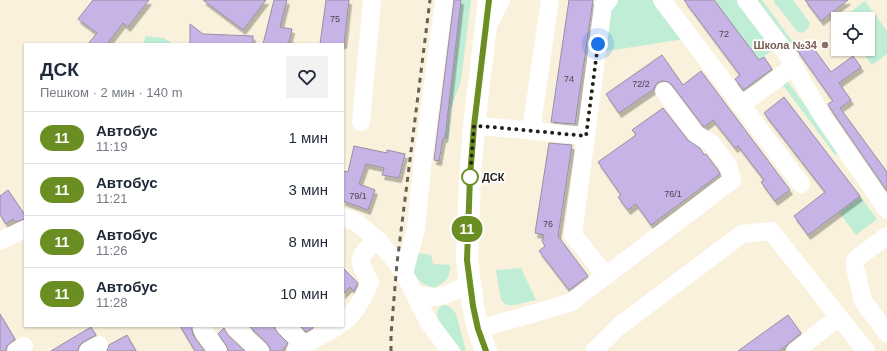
<!DOCTYPE html>
<html lang="ru">
<meta charset="utf-8">
<style>
:root{--surface:#fff;--page:#f2f2f3;--text:#1f2937;--muted:#747a83;--line:#e0e1e3}
body{margin:0;font-family:Arial,sans-serif;background:var(--page);color:var(--text);height:100vh;display:flex;flex-direction:column;font-size:15px;white-space:nowrap}
*{box-sizing:border-box;margin:0}
p{font-size:13px;color:var(--muted)}
.icon{flex:none;width:22px;height:22px;fill:none;stroke:currentColor;stroke-width:2;stroke-linecap:round;stroke-linejoin:round}
.map{position:relative;flex:1;overflow:hidden}
.side{position:absolute;left:24px;top:43px;width:320px;height:284px;display:flex;flex-direction:column;background:var(--surface);border-radius:0px;box-shadow:0 1px 3px #0004}
.side>*{flex:none}
.badge{padding:0 8px;border-radius:13px;font-size:14px;line-height:26px}
.fabs{position:absolute;left:831px;top:12px;display:grid;gap:8px}
.fabs a{display:grid;place-items:center;width:44px;height:44px;border-radius:0px;background:var(--surface);box-shadow:0 1px 3px #0004;font-size:20px}
.you{position:absolute;width:20px;height:20px;margin:-10px;border:3px solid #fff;border-radius:50%;background:#1a73e8;box-shadow:0 0 0 6px #1a73e833}
.map>.badge{position:absolute;translate:-50% -50%;box-shadow:0 0 0 2px #fff}
.round{display:grid;place-items:center;flex:none;width:42px;height:42px;border-radius:0px;background:var(--page)}
.summary{display:flex;align-items:center;justify-content:space-between;height:68px;padding:0 16px}
h1{font-size:19px;font-weight:800;line-height:30px}
ul{padding:0;list-style:none}
li{display:flex;align-items:center;gap:12px;height:52px;padding:0 16px;border-top:1px solid var(--line)}
li div{flex:1}
li b{display:block;font-size:15px}
li em{font-style:normal}
li .badge{min-width:44px;font-weight:700;text-align:center}
.map>svg:first-child{display:block}
.green{fill:#c0edd5}
.building{fill:#c7b3e5;stroke:#9790a3;filter:url(#shadow)}
.lines{fill:none;stroke-linecap:round;stroke-linejoin:round}
.minor{stroke:#fff;stroke-width:18}
.major{stroke:#fff;stroke-width:22}
.rail{stroke:#646054;stroke-width:3;stroke-dasharray:5 5;stroke-linecap:butt}
.line-casing{stroke:#fff;stroke-width:9}
.line{stroke:#6b8e23;stroke-width:6}
.walk{stroke:#24211a;stroke-width:4;stroke-dasharray:0 7.2}
.education-dot{fill:#8d6e63;stroke:#fff;stroke-width:1.5}
.stop-dot{fill:#fff;stroke:#6b8e23;stroke-width:2}
.labels{text-anchor:middle;stroke-width:3.5;stroke-linejoin:round;paint-order:stroke}
.number-label{font-size:9px;fill:#4d464d}
.education-label{font-size:11px;font-weight:bold;fill:#785e54;stroke:#fff;text-anchor:end}
.stop-label{font-size:11px;font-weight:bold;fill:#24211a;stroke:#fff;text-anchor:start}
</style>
<div class="map">
<svg width="887" height="351" viewBox="0 0 887 351">
<defs>
<filter id="shadow"><feDropShadow dx="2.5" dy="4.5" stdDeviation="0" flood-color="#0004"/></filter>
</defs>
<rect width="100%" height="100%" fill="#f9f1dc"/>
<!-- green -->
<path class="green" d="M461,0H471L461,81L450,110L449,139L445,138Z
M615,0H654L684,39L601,52L606,6Z
M714,0H737L772,47V50L759,60Z
M754,0H762L793,42L792,44H786Z
M774,0H793L810,23C810,28 803,35 798,32L774,2Z
M865,1L887,31V54L872,65L860,49H868V19H841Z
M145,36L164,38L173,44H144Z
M787,81L840,152L835,155L783,85Z
M860,196L877,219L856,235L839,212Z
M412,252L431,255L433,264L450,265C450,279 447,280 435,288C419,284 417,278 408,265Z
M521,268L536,300L515,305H507L501,300L496,270Z
M442,305C448,305 453,308 456,314L466,351H462L439,321C436,314 436,310 442,305Z"/>
<!-- building -->
<path class="building" d="M93,0H149L128,27L123,23L107,44H88L97,33L78,19Z
M203,0H266L243,30Z
M274,0H287L280,27L292,29L289,42H288L287,44H263Z
M326,0H349L344,44H320Z
M454,0H461L445,138H443L439,161L434,160Z
M569,0H593L575,124L551,122Z
M684,0H714L759,60L764,57L772,69L743,90L735,79L740,75Z
M805,0H848L821,21Z
M190,24L203,34L253,36V44H190Z
M809,42L831,72L853,56L861,67L839,83L851,100L840,108L887,172V191L830,108L828,104L833,101L797,50Z
M662,55L683,85L701,71L790,190L775,201L761,182L764,180L738,146L735,148L713,120L704,127L703,126L672,85L668,82L663,81L658,82L655,86L654,89L619,113L606,94Z
M784,97L860,196L808,235L794,216L825,192L764,113Z
M663,108L688,140L700,148L704,155L706,154L718,170L720,174L651,225L636,204L628,210L618,197L621,195L598,162L636,135L632,130Z
M549,143L572,145L558,236L588,276L569,290L539,251L545,246L542,241L544,235L535,233Z
M354,146L387,153V150L405,154L399,178L382,175L384,168L366,164L359,184L375,190L368,210L343,201V171L348,172Z
M8,190L25,215V219L15,222L13,219L6,224L0,215V196Z
M343,268L358,283L354,291L350,287L343,294Z
M0,314L15,339L7,346L6,351H0Z
M788,315L801,333L789,343L786,346L779,351H738Z
M180,326H192V330L193,335L205,351H195Z
M249,326H275V329L278,333L288,343L282,351H270V348L267,343Z
M300,326H312L313,328L306,332Z
M91,327L96,335L83,342L79,346L78,351H51Z
M224,328L227,334L245,351H228L226,345L218,334Z
M127,335L136,351H107L109,345Z"/>
<g class="lines">
<!-- minor -->
<path class="minor" d="M662,0L801,184
M746,0L786,53L821,114L887,210
M488,25L501,0
M741,105L794,66
M361,122L372,0
M474,126L492,127L586,136L603,6L609,0
M531,131L550,0
M586,136L573,235L606,276
M343,217L356,222L378,240L397,263L404,273L428,321L450,351
M887,236L857,258L855,261V267L863,301L887,333
M0,241L25,229
M404,273L416,229L422,167L444,0
M415,294C423,296 432,298 440,296C451,294 460,288 470,283
M343,322C356,313 364,296 370,282C356,258 357,257 378,240
M234,326L260,351
M285,326L304,344
M202,329L218,351
M478,329L556,307L571,302L732,180L728,165L711,143L696,134L664,91
M16,351L24,346
M88,351L99,345
M295,351C308,341 324,335 338,326
M594,351L618,327L742,234L771,231L866,351
M795,351L839,317"/>
<!-- major -->
<path class="major" d="M486,351L478,329L473,306L467,260L470,177L474,126L489,0"/>
<!-- rail -->
<path class="rail" d="M391,351V334L397,263L430,0"/>
</g>
<g class="lines">
<!-- line casing -->
<g class="line-casing">
<path id="line" d="M486,351L478,329L473,306L467,260L470,177L474,126L489,0"/>
</g>
<!-- line -->
<use href="#line" class="line"/>
<!-- walk -->
<path class="walk" d="M470,177L474,126L492,127L586,136L598,44"/>
</g>
<!-- markers -->
<circle class="education-dot" cx="825" cy="45" r="4"/>
<circle class="stop-dot" cx="470" cy="177" r="8"/>
<g class="labels">
<!-- number labels -->
<g class="number-label">
<text x="335" y="22">75</text>
<text x="724" y="37">72</text>
<text x="569" y="82">74</text>
<text x="641" y="87">72/2</text>
<text x="673" y="197">76/1</text>
<text x="358" y="199">79/1</text>
<text x="548" y="227">76</text>
</g>
<!-- education labels -->
<g class="education-label">
<text x="817" y="49">Школа №34</text>
</g>
<!-- stop labels -->
<g class="stop-label">
<text x="482" y="181">ДСК</text>
</g>
</g>
</svg>
<div class="fabs">
<a><svg class="icon" aria-label="locate" viewBox="0 0 24 24"><circle cx="12" cy="12" r="6"/><path d="M12 2v4M12 18v4M2 12h4M18 12h4"/></svg></a>
</div>
<div class="you" style="left:598px;top:44px"></div>
<b class="badge" style="left:467px;top:229px;background:#6b8e23;color:#fff">11</b>
<section class="side">
<div class="summary"><div><h1>ДСК</h1><p>Пешком · 2 мин · 140 m</p></div><a class="round"><svg class="icon" aria-label="heart" viewBox="0 0 24 24"><path d="M12 20l-8-8c-3-5 5-10 8-4 3-6 11-1 8 4z"/></svg></a></div>
<ul>
<li><span class="badge" style="background:#6b8e23;color:#fff">11</span><div><b>Автобус</b><p>11:19</p></div><em>1 мин</em></li>
<li><span class="badge" style="background:#6b8e23;color:#fff">11</span><div><b>Автобус</b><p>11:21</p></div><em>3 мин</em></li>
<li><span class="badge" style="background:#6b8e23;color:#fff">11</span><div><b>Автобус</b><p>11:26</p></div><em>8 мин</em></li>
<li><span class="badge" style="background:#6b8e23;color:#fff">11</span><div><b>Автобус</b><p>11:28</p></div><em>10 мин</em></li>
</ul>
</section>
</div>
